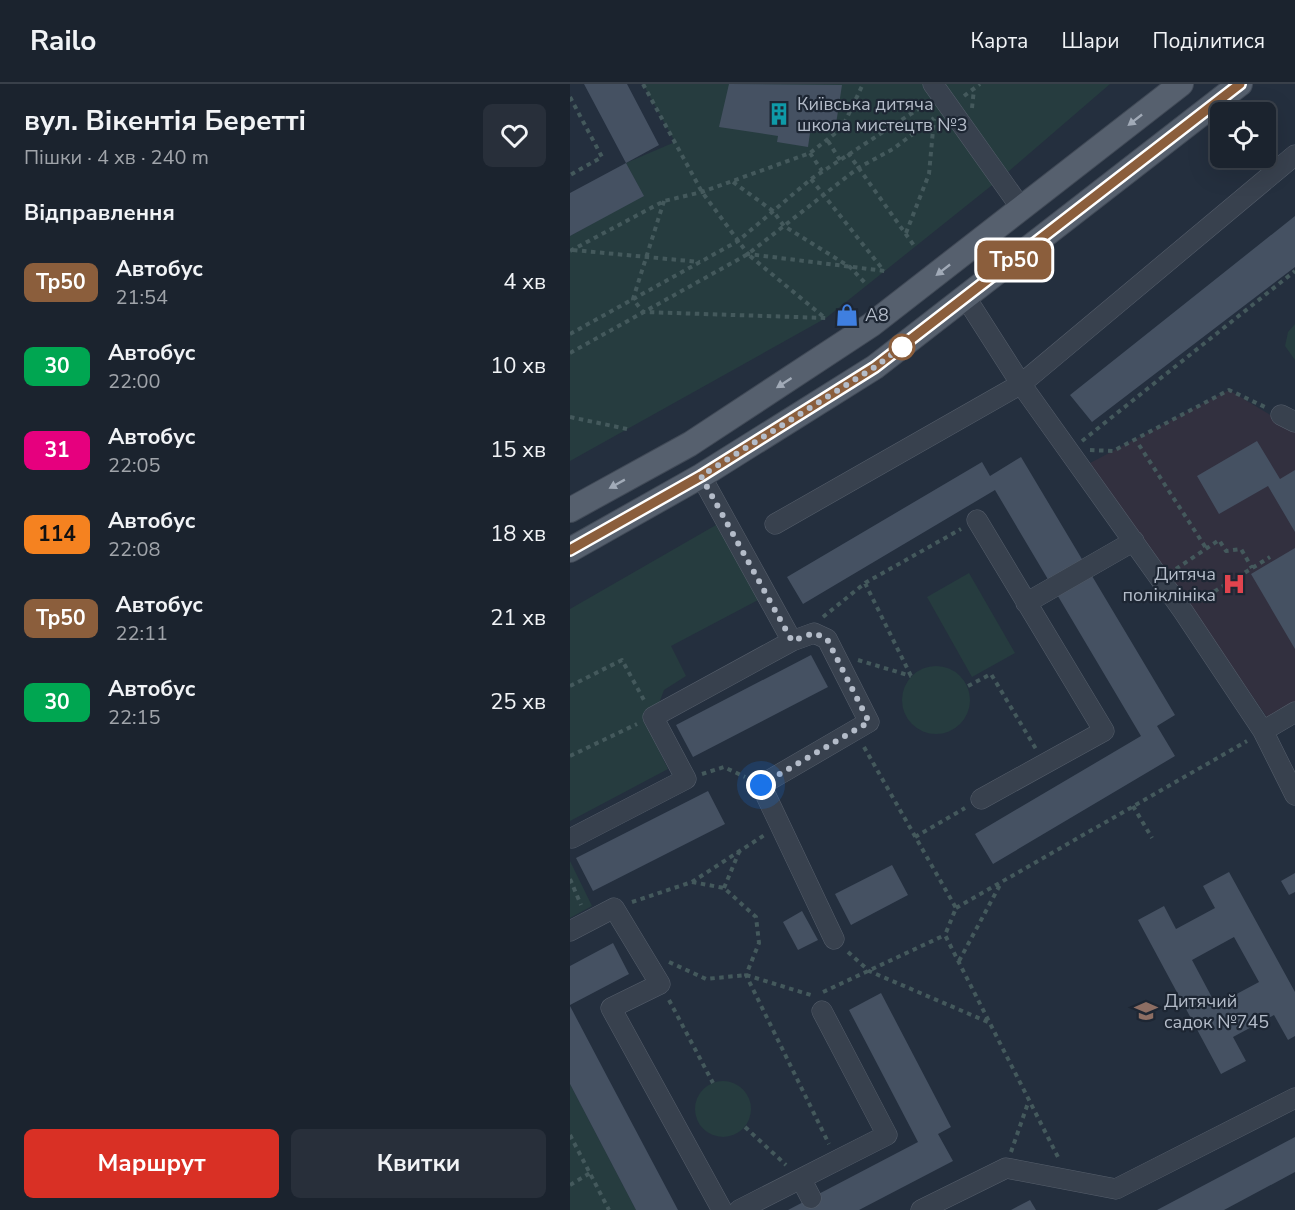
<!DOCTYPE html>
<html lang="uk">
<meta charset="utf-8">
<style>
:root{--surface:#1b232e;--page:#282f3a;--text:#f1f3f6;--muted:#a0a4aa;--line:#39404a;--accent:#d93025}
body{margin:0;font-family:"Nunito Sans",sans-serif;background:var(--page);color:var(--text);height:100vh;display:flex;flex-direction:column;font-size:22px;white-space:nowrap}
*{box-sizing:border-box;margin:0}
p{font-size:20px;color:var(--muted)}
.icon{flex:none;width:33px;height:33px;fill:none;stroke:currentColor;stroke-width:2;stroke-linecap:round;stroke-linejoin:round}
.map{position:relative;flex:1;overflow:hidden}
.panel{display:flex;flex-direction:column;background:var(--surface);width:570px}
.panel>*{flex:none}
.badge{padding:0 12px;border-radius:9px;font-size:21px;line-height:39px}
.controls{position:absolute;left:640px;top:18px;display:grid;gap:12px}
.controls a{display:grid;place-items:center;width:66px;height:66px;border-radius:9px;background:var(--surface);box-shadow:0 6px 24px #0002,0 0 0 2px var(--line);font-size:30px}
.you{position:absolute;width:30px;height:30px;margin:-15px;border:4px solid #fff;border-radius:50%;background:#1a73e8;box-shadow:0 0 0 9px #1a73e833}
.map>.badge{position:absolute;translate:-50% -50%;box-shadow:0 0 0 3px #fff}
h2{padding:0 24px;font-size:22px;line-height:54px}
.round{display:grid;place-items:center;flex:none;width:63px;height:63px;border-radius:9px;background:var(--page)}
.head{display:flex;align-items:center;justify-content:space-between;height:102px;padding:0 24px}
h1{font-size:28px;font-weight:700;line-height:45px}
.action{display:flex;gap:12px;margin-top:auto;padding:12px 24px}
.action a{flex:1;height:69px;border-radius:9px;background:var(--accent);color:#fff;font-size:24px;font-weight:700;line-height:69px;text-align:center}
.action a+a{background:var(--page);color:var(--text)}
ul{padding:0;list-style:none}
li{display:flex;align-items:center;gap:18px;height:84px;padding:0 24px}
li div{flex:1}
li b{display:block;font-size:22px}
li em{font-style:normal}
li .badge{min-width:66px;font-weight:700;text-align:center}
header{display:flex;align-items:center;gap:36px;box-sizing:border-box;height:84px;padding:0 30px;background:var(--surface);border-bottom:2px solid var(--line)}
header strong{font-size:28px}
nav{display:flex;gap:33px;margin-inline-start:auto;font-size:21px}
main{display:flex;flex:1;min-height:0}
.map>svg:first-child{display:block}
.medical{fill:#32303f}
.green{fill:#263c3f}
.building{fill:#455162;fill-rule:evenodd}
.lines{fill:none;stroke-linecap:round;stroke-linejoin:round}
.minor-casing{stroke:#565f6c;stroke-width:21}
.major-casing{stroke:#414a57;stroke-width:26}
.path{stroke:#44595c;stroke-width:4;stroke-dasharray:4.5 4.5;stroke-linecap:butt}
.minor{stroke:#38414e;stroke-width:20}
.major{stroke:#56606e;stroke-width:24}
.oneway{fill:#a1aab7}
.line-casing{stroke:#fff;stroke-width:14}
.line{stroke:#8b5e3c;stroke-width:9}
.walk{stroke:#b4bcc9;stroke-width:6;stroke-dasharray:0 10.8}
.stop-dot{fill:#fff;stroke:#8b5e3c;stroke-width:3}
.labels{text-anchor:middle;stroke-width:4.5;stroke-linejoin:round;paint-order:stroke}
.poi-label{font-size:18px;fill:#b4bcc9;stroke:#1d2633;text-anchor:start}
</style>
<header>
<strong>Railo</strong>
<nav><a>Карта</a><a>Шари</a><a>Поділитися</a></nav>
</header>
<main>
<section class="panel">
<div class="head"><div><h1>вул. Вікентія Беретті</h1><p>Пішки · 4 хв · 240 m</p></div><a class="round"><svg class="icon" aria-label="heart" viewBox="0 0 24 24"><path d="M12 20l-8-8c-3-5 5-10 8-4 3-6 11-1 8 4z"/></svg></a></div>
<h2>Відправлення</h2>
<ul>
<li><span class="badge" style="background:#8b5e3c;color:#fff">Тр50</span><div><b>Автобус</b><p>21:54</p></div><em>4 хв</em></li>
<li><span class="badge" style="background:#00a651;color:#fff">30</span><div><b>Автобус</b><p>22:00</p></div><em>10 хв</em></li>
<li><span class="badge" style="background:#e6007e;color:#fff">31</span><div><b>Автобус</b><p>22:05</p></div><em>15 хв</em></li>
<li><span class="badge" style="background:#f58220;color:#111">114</span><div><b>Автобус</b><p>22:08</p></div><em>18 хв</em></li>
<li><span class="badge" style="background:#8b5e3c;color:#fff">Тр50</span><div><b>Автобус</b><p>22:11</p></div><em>21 хв</em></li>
<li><span class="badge" style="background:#00a651;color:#fff">30</span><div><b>Автобус</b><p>22:15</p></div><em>25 хв</em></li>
</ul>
<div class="action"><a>Маршрут</a><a>Квитки</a></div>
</section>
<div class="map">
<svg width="725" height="1126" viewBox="0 0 725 1126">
<rect width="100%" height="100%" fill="#242f3e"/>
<!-- medical -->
<path class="medical" d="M659,306L725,346V621L699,636L520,379Z"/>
<!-- green -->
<path class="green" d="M73,0H540L431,94L256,234L0,377V152L73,111L56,79L105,58Z
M725,240V276L715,262L718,248Z
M146,441L190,515L101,562L116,592L94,606L79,646L98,685L0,737V525Z
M399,489L445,569L402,593L357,513Z
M332 616a34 34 0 1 1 68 0a34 34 0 1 1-68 0Z
M0,777L22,822L0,834Z
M125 1025a28 28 0 1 1 56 0a28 28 0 1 1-56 0Z
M0,1000L66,1126H0Z"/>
<!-- building -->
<path class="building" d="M14,0H57L89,61L56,79L74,112L0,152V109L56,79Z
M159,0L272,1L266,40L255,39L248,47L240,49L238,63L207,58L208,52L149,43Z
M725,132V183L522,338L500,311Z
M687,357L710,395L725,386V448L698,402L649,430L627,392Z
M451,373L605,631L587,642L605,672L423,780L405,750L571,652L425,406L233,520L217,493L412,378L420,392Z
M725,464V565L681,490Z
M241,571L258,603L123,673L106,641Z
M138,707L155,740L23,807L6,774Z
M322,781L338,811L281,841L265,810Z
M659,788L725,908V952L718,956L704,931L663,953L676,977L651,990L568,836L594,822L606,845L645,824L633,802ZM664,853L689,898L646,921L622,876Z
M725,789V808L719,811L711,797Z
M232,827L248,856L228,866L213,838Z
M43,859L59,890L0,921V882Z
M311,909L381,1043L368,1050L383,1077L289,1126H218L348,1058L279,926Z
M0,922L39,996L108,1126H66L0,1000Z
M725,1053V1088L654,1126H587Z
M460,1116L466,1126H441Z"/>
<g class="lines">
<!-- minor casing -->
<g class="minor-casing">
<path id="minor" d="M363,0L451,124
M396,214L451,300L613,527L693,647L725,711
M711,331L725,338
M407,436L534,647L411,715
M205,440L451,300L725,71
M456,519L564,457
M222,557L244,549L257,555L299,638L191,701L264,855
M693,647L725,628
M2,754L116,695L83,633L222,557L131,392
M0,847L44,824L90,900L41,924L152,1126
M231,1095L241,1114
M169,1126L317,1051L252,927
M351,1126L436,1084L546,1105L725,1014"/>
</g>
<!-- major casing -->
<g class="major-casing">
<path id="major" d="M0,426L120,360L301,241L611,0
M0,466L131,392L305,283L670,0"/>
</g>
<!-- path -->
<path class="path" d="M73,0L132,108L178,170L315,187
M394,12L410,0
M0,13L32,73L0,91
M402,24L404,5
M258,57L270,76
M240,69L252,87
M278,69L345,163
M241,95L314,187
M163,98L203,127L214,142L280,183L297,201
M94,117L63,215L73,228L256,234
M336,149L359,90L364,35
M3,166L130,178
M0,167L94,117L132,108L240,69L272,44L293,0
M180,172L255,234
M0,250L168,157L241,95L356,20
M0,269L178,170L288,84L323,65L364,34
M0,333L57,345
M512,357L725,187
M569,361L636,464
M520,366L543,367L659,306L695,323
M606,485L649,456L656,467L671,465L682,484
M295,499L341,592
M629,517L700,473
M253,533L295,499L391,445
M288,576L341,592
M0,602L52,576L75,618
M398,602L421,590L466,665
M294,663L386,824L375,851L489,1075
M0,672L67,640
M132,690L154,683L175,693
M563,722L582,754
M345,753L395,724
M0,795L11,821
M122,798L154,804L186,833L189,859L176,891L259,1060
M154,804L169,768
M62,818L122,798L196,750
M386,824L677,657
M278,868L299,887L418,938
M389,877L431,799
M99,878L136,895L176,891L244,912
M253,908L375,851
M99,916L143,999
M175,1043L216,1081
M0,1051L39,1126
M441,1068L458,1019
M0,1101L20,1089"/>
<!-- minor -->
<use href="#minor" class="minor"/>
<!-- major -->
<use href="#major" class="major"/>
</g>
<!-- one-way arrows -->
<defs><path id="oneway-solid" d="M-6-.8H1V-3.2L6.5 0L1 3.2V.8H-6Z" transform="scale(1.5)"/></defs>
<g class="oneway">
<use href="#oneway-solid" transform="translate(565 36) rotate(142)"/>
<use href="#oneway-solid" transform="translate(373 186) rotate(142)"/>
<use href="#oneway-solid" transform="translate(214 299) rotate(147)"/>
<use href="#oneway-solid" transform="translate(47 400) rotate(151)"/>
</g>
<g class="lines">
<!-- line casing -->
<g class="line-casing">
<path id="line" d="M0,466L131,392L305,283L670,0"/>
</g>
<!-- line -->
<use href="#line" class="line"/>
<!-- walk -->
<path class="walk" d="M191,701L299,638L257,555L244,549L222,557L131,392L305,283L338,258L332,263"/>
</g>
<!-- icons -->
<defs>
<g id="building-bare" transform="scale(1.8)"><path d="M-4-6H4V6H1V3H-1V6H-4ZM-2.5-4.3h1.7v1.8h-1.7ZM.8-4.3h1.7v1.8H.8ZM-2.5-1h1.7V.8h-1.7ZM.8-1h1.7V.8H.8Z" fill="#0f9aa8" stroke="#1d2633" stroke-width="2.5" paint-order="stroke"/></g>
<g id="shop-bare" transform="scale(1.8)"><path d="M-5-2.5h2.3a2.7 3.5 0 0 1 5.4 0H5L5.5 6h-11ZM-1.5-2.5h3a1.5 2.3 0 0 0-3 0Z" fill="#3f7fe0" stroke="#1d2633" stroke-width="2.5" paint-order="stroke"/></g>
<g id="hospital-bare" transform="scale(1.8)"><path d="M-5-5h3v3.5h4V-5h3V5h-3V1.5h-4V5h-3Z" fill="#e0444e" stroke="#1d2633" stroke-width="2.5" paint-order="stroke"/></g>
<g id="school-bare" transform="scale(1.8)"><path d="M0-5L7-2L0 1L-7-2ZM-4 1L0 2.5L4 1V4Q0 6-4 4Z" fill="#8d6e63" stroke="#1d2633" stroke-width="2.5" paint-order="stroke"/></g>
</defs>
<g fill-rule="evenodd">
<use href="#building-bare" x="209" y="30"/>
<use href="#shop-bare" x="277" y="231"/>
<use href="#hospital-bare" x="664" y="500"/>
<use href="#school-bare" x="576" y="927"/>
</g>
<!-- markers -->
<circle class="stop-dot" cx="332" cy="263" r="12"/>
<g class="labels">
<!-- poi labels -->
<g class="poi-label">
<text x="227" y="26">Київська дитяча<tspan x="227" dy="21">школа мистецтв №3</tspan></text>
<text x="295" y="237">А8</text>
<text x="646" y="496" text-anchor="end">Дитяча<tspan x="646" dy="21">поліклініка</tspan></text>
<text x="594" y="923">Дитячий<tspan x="594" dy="21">садок №745</tspan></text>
</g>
</g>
</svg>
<div class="controls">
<a><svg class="icon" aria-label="locate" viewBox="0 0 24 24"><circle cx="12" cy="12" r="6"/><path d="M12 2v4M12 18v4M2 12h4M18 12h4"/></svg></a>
</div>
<div class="you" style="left:191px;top:701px"></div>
<b class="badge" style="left:444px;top:176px;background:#8b5e3c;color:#fff">Тр50</b>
</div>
</main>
